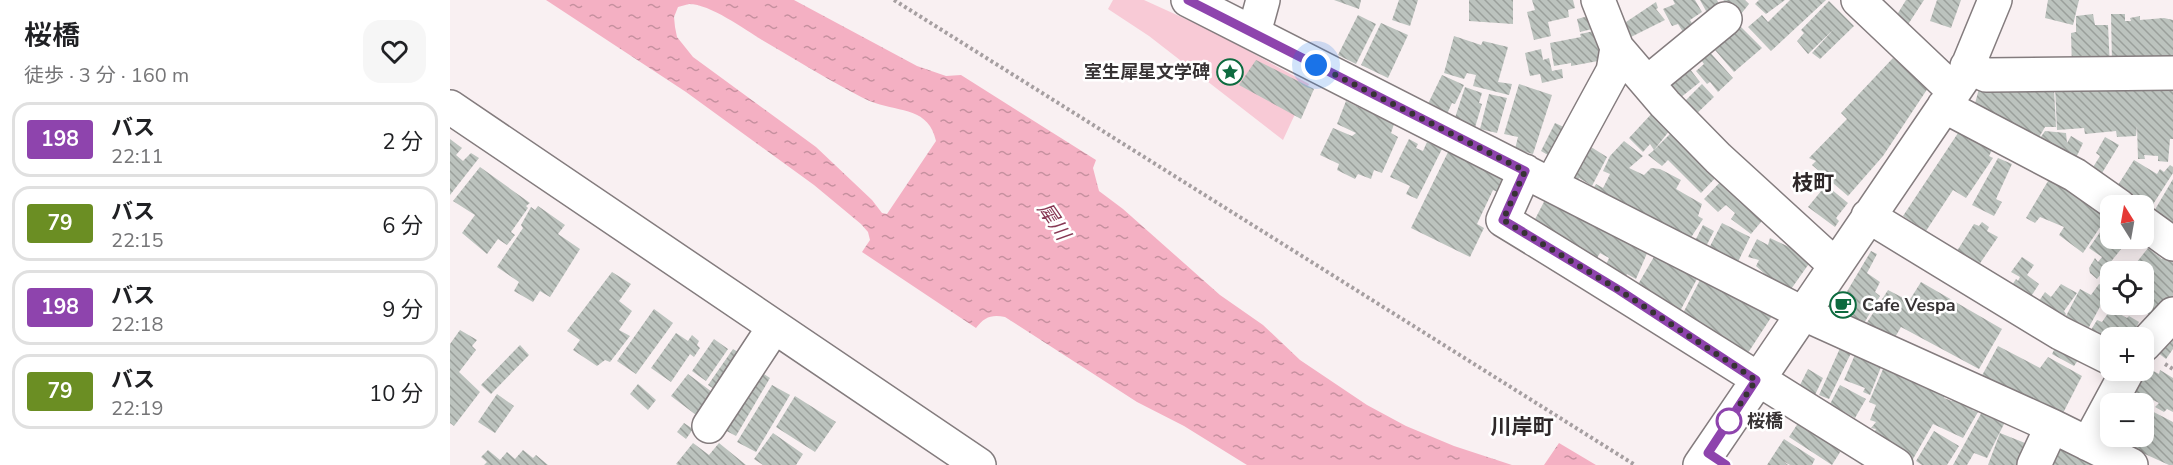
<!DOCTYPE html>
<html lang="ja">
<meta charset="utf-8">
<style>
:root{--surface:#fff;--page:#f6f6f6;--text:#202124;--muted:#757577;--line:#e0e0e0}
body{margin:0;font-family:"Nunito Sans","Noto Sans JP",sans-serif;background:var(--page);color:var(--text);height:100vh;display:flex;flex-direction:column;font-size:22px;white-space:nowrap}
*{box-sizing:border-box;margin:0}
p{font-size:20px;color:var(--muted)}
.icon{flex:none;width:33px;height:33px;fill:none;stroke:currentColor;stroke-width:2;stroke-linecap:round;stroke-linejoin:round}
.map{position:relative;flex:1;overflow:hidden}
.side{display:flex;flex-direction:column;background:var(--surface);width:450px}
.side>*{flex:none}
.badge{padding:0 12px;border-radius:4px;font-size:21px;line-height:39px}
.needle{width:39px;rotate:349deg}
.controls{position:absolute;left:1650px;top:195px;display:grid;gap:12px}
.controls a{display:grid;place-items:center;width:54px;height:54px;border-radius:12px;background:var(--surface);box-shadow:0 3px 15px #0003;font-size:30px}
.you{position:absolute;width:30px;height:30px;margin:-15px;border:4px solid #fff;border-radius:50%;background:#1a73e8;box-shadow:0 0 0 9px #1a73e833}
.map>.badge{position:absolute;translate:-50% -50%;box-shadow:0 0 0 3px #fff}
.round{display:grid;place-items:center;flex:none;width:63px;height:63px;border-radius:18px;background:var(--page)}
.overview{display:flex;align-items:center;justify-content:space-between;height:102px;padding:0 24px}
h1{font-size:28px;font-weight:600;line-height:45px}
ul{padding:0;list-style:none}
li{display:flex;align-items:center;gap:18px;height:75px;margin:0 12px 9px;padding:0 12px;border:3px solid var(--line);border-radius:18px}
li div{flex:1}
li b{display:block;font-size:22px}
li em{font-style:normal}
li .badge{min-width:66px;font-weight:700;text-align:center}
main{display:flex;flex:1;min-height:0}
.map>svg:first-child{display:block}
.green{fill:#f8cad6}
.water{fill:url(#water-ripples);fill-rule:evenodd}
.building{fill:url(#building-back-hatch)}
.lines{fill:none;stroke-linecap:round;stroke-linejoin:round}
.minor-casing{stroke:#847c7e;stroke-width:36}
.path{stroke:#a69fa1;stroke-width:4;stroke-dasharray:3 3;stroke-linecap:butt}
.minor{stroke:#fff;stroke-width:33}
.line-casing{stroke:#fff;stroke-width:14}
.line{stroke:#8e44ad;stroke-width:9}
.walk{stroke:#373334;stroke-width:6;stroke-dasharray:0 10.8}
.stop-dot{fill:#fff;stroke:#8e44ad;stroke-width:3}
.labels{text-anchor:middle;stroke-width:5;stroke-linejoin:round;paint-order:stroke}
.poi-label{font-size:18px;font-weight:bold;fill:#373334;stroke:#fff;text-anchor:end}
.stop-label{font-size:18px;font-weight:bold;fill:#373334;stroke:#fff;text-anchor:start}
.water-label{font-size:20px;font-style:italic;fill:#873854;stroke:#fff}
.quarter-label{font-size:21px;font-weight:bold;fill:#2e2829;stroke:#fff}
</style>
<main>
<section class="side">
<div class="overview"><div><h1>桜橋</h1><p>徒歩 · 3 分 · 160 m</p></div><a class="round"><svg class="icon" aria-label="heart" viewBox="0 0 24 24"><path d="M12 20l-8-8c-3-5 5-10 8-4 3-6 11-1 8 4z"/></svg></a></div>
<ul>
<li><span class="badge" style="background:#8e44ad;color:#fff">198</span><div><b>バス</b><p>22:11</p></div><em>2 分</em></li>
<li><span class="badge" style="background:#6b8e23;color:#fff">79</span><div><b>バス</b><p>22:15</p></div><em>6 分</em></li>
<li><span class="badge" style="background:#8e44ad;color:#fff">198</span><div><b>バス</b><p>22:18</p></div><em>9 分</em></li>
<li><span class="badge" style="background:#6b8e23;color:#fff">79</span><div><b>バス</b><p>22:19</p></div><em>10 分</em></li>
</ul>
</section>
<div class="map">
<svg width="1723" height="465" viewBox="0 0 1723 465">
<defs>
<pattern id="water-ripples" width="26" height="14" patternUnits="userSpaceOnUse" patternTransform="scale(1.5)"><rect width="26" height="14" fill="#f4b0c3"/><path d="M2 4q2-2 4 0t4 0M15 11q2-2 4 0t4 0" fill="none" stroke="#c6909f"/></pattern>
<pattern id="building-back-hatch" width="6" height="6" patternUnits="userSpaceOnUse" patternTransform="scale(1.5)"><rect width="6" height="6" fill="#bcc3be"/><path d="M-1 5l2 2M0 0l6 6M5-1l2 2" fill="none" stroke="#9a9f9b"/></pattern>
</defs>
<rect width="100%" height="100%" fill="#f9f0f2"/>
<!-- green -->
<path class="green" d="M663,0H694L762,31L859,84L833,140L699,36L658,9Z"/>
<!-- water -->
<path class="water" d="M96,0H344L467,66L496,76L511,75L646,160L643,168L649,191L673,209L770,295L813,325L850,360L917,405L956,426L1004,446L1062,465H797L734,426L687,402L555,317C542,314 534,317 526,328L412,252L420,240L418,232L411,224L364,185L236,92ZM239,4C260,4 294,29 312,40C342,57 370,75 400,91C408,95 416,100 425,103C451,112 479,108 486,141L437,214L432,213L422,200L366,147L243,57L227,37L225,27L224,17L228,7Z
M1109,443L1146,465H1094Z"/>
<!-- building -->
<path class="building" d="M884,0H911L909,9Z
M949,0H968L960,26L942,20Z
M1019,0H1063V24L1019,21Z
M1082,0H1123L1125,8L1118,10L1119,17L1098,22L1101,36L1084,40L1077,12L1085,10Z
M1223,0H1245L1252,12L1240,20L1243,25L1233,32L1228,24L1222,26L1213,9L1225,4Z
M1250,0H1267L1274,13L1261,20Z
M1273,0H1295L1299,4L1291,14Z
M1309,0H1335L1316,14L1305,4Z
M1340,0H1376L1321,51L1298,27L1312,15L1318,22Z
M1456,0H1474L1457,26L1445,18Z
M1487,0H1511L1501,28L1480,21Z
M1598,0H1629L1623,25L1595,18Z
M1379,1L1404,26L1370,59L1362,53L1383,30L1358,54L1347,41L1354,33L1351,30Z
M1206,2L1208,8L1206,9L1215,20L1181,37L1173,24Z
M1146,14L1150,27L1130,32L1127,19Z
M1643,14L1645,25H1658L1660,68H1622L1621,33L1626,32V16Z
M1661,14H1675V21H1681L1680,18L1690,16V20L1714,18L1723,20V67L1662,64Z
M908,15L926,24L906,64L888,55Z
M1283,19L1312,48L1284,72L1259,43Z
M931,23L958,35L938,78L911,65Z
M1149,30L1152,48L1148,61L1121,66V63L1104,66L1100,43L1131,37L1130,34Z
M1004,36L1031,45L1033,41L1058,47L1048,82L1062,84L1059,95L1023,86L1026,75L1017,73L1014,79L994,73Z
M1091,49L1093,60L1099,58L1102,71L1112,69L1113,78L1092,83L1090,74L1080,76L1075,53Z
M1257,49L1283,78L1268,92L1260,82L1257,84L1246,71L1254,64L1249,57Z
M1443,58L1478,88L1433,156L1398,196L1362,165L1366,161L1359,158L1397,119L1391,113Z
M806,60L864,89L851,119L789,85Z
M1236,64L1250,82L1225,102L1214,89Z
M992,75L1014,85L1005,104L1002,103L997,114L976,108Z
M1723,83V139H1720L1718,162L1708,161V156L1694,155L1695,159H1688L1687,126L1686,136L1667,137L1666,131L1635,134L1634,128L1607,130L1605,86Z
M1069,84L1102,95L1083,154L1065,149L1068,137L1054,134Z
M1252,84L1264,97L1241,119L1229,107Z
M1530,85L1604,89L1606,127H1595L1587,141L1524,107Z
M1015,87L1032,93L1029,103L1032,104L1023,134L1002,127Z
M1039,94L1057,98L1047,133L1030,129Z
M896,101L944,124L941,133L948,137L932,173L924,170L921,179L908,174L905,179L887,170L889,164L870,155L883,128L902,136L906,133L887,124Z
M1205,110L1224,125L1204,150L1227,127L1270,173L1251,193L1218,160L1212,166L1198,155L1204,150L1200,144L1193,152L1179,138Z
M1105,123L1118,129L1103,158L1091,151Z
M1510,130L1543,148L1539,156L1543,158L1516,198L1503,190L1476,231L1453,216Z
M1595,131L1616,133L1617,143L1621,136L1633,143L1624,162L1588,141Z
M1655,137L1669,145L1649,178L1640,172L1650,156L1646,153Z
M0,139L12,148L6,155L13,161L21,153L29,158L0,195Z
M959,139L968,144L966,148L973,151L977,142L992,149L967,199L956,194L960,186L940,177Z
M1174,141L1193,156L1179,168L1194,175L1201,168L1210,169L1231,180L1226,189L1252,204L1248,216L1253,219L1240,239L1141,192L1146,184L1153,188L1160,174L1153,171L1160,156Z
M1141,147L1157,157L1142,186L1129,178L1127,182L1120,177Z
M1000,148L1062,178L1054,195L1043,190L1027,224L1034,228L1020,257L961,228Z
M1548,158L1562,164L1546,199L1552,202L1544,216L1522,205Z
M1684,160L1707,174L1710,169L1714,172L1720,165L1723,167V173L1700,209L1666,188Z
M30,167L80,203L76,206L78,208L61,232L65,235L57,245L48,239L37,254L12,233L25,215L3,201Z
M1604,171L1660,212L1633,253L1609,235L1614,227L1590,217L1585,223L1576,218Z
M1274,178L1316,216L1301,234L1281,219L1285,213L1276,205L1268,212L1254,199Z
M1723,179V233L1700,218Z
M1376,185L1398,203L1386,218L1389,221L1385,227L1358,207Z
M1097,196L1198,251L1186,279L1177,274L1175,278L1155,267L1159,258L1150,253L1145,261L1081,227Z
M88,206L115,225L108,234L130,249L100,297L90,291L83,302L64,291L69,282L47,267L73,228L71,225L81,207L85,210Z
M1660,218V238H1680L1647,279L1640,273L1639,268L1645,258L1648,262L1652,257L1639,248Z
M1532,222L1539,227L1537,231L1548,237L1524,272L1502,259L1524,224L1529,226Z
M1272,223L1300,237L1285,268L1256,254Z
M1253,225L1264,231L1253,252L1242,247Z
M1320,238L1363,258L1339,292L1329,287L1306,266L1309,260L1298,257L1307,239L1318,245Z
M1698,248L1712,259L1720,253L1723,255V297L1713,310L1702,317L1685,304H1694V272H1679Z
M1421,251L1427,254L1417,273L1430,282L1425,292L1430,296L1413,325L1388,316L1386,310Z
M1205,255L1249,275L1228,315L1186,288Z
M1572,257L1584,265L1577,275L1589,284L1575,306L1557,293L1566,279L1568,281L1570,277L1561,272Z
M162,272L181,284L169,301L182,311L169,330L180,336L160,362L155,360L147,366L123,350L130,340L117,331Z
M1252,276L1322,316L1294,359L1269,347L1273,336L1229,321Z
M1471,282L1552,329L1529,369L1451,327L1444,339L1416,324L1438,290L1459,301Z
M1611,284L1627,293L1614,311L1616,314L1611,321L1583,310L1595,292L1601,297Z
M1649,284L1659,290L1638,329L1615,318L1630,289L1641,295Z
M204,309L223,323L186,374L167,361Z
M1661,309L1677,318L1679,316L1689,322L1681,338H1660V347L1638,335L1647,320L1652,322Z
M1723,326V349L1716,359L1703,349Z
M10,330L27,340L22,346L26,350L9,372L30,392L4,426L0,423V344Z
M226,333L238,341L242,335L249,341L247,345L250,348L244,357L240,354L221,382L201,368Z
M264,339L278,349L256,381L242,371Z
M1609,340L1660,369L1661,378L1628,360L1624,366L1602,354Z
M70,345L79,355L41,394L31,385Z
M1391,346L1402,351L1379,399L1369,395Z
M1548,346L1590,368L1598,357L1632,376L1610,419L1529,381Z
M283,349L295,356L270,393L258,385Z
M1407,350L1433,362L1420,395L1413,392L1415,388L1394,380Z
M1436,362L1498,391L1494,398L1502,401L1506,396L1524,404L1522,410L1528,412L1513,438L1483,424L1463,459L1423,435L1426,429L1421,428L1426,422L1420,420L1426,405L1419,402Z
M1694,366L1709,374L1710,370L1723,378V412L1717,409L1714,412L1705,407L1709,403L1695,396L1691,400L1674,390L1694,370Z
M306,369L320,378L286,436L271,428Z
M1358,369L1373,378L1364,397L1349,387Z
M238,374L262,392L254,401L264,408L254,421L221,396Z
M188,384L206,400L198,410L180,394Z
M322,385L340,395L306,452L287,442Z
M1390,385L1416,399L1405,418L1380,404Z
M47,394L64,406L45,433L28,422Z
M345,396L386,422L365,452L326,427Z
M1694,407L1723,422V465H1719L1673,444L1677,436H1694Z
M1533,410L1556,420L1537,458L1524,453L1517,465H1503Z
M1354,414L1397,441L1382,465L1339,437Z
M234,423L243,429L236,439L227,432Z
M1484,431L1509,446L1497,465H1472L1466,461Z
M323,433L353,454L346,465H313L304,459Z
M1550,433L1575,443L1566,465H1538Z
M1334,439L1365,459L1362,465H1340L1333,461L1338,465H1317Z
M243,443L259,455L269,443L296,465H228L226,464Z
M1611,446L1645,465H1603Z
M38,450L50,460L57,452L65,459L73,450L83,458L86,455L98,465H34L37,462L31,457Z"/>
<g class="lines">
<!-- minor casing -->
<g class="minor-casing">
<path id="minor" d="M738,0L1352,313L1602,426L1681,465
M1148,0L1167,48L1215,104L1268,158L1385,265
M1408,0L1504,91
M804,33L813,0
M1517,66L1536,75L1723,73
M1197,83L1275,19
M1494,106L1625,175L1669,206
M0,107L529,465
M1075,171L1053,220C1185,300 1314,384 1446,465
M1101,185L1163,71L1167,48
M1418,216L1610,333L1660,358
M1694,223L1723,244
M1694,345L1723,314
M259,426L324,327
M1638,444L1678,370
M1250,465L1512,80L1545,0
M1584,465L1602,426"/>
</g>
<!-- path -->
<path class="path" d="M444,0L1185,465
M1715,364L1723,369"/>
<!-- minor -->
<use href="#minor" class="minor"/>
</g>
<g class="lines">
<!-- line casing -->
<g class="line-casing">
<path id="line" d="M738,0L1075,171L1053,220L1169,290L1306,380L1258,453L1276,465"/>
</g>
<!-- line -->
<use href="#line" class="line"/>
<!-- walk -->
<path class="walk" d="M866,65L1075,171L1053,220L1169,290L1306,380L1279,421"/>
</g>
<!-- icons -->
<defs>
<g id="sight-ring" transform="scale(1.35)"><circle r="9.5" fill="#fff" stroke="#0d6b3f" stroke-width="1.5"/><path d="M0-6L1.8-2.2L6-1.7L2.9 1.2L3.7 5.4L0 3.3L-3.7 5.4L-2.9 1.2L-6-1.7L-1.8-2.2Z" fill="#0d6b3f"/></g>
<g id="cafe-ring" transform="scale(1.35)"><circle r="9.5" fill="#fff" stroke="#0d6b3f" stroke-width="1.5"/><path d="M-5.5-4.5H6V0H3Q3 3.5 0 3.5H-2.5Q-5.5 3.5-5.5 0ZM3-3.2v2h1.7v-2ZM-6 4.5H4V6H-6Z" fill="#0d6b3f"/></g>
</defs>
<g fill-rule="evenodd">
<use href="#sight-ring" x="780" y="72"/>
<use href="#cafe-ring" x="1393" y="305"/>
</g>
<!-- markers -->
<circle class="stop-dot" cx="1279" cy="421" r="12"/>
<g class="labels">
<!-- poi labels -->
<g class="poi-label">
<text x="760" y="78">室生犀星文学碑</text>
<text x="1412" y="311" text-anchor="start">Cafe Vespa</text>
</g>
<!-- stop labels -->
<g class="stop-label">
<text x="1297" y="427">桜橋</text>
</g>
<!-- water labels -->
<g class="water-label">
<text transform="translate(604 221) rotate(56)" y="7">犀川</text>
</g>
<!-- quarter labels -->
<g class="quarter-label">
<text x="1363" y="190">枝町</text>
<text x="1072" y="434">川岸町</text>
</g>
</g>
</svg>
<div class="controls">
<a><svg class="needle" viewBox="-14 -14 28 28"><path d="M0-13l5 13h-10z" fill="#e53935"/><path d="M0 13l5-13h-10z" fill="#757577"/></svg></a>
<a><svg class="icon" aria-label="locate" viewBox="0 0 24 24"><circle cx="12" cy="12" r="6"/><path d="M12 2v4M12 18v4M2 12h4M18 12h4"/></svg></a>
<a>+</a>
<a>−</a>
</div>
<div class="you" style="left:866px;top:65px"></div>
</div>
</main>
